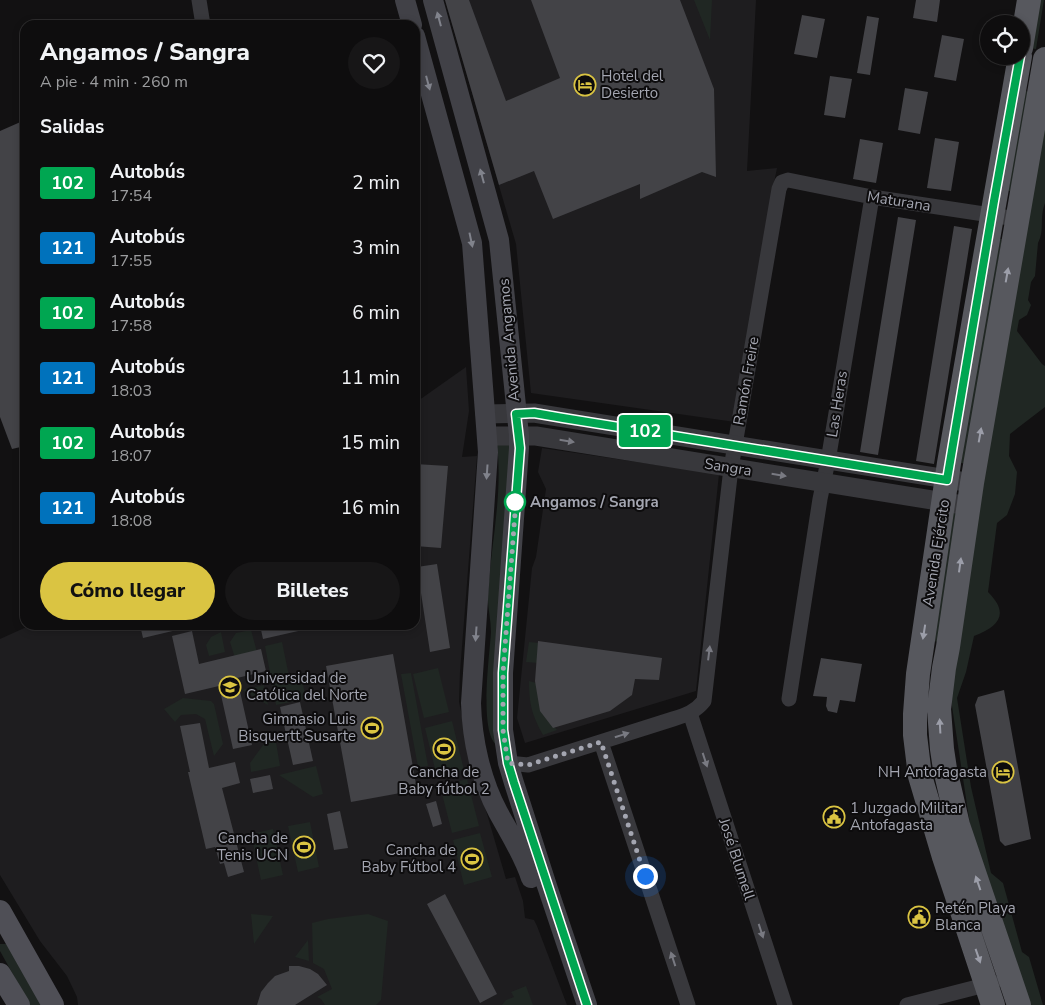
<!DOCTYPE html>
<html lang="es">
<meta charset="utf-8">
<style>
:root{--surface:#0e0d0e;--page:#171617;--text:#f1f3f6;--muted:#9b9c9e;--line:#2e2d2e;--accent:#dac442}
body{margin:0;font-family:"Nunito Sans",sans-serif;background:var(--page);color:var(--text);height:100vh;display:flex;flex-direction:column;font-size:19px;white-space:nowrap}
*{box-sizing:border-box;margin:0}
p{font-size:16px;color:var(--muted)}
.icon{flex:none;width:28px;height:28px;fill:none;stroke:currentColor;stroke-width:2;stroke-linecap:round;stroke-linejoin:round}
.map{position:relative;flex:1;overflow:hidden}
.details{position:absolute;left:20px;top:20px;width:400px;height:610px;display:flex;flex-direction:column;background:var(--surface);border-radius:15px;box-shadow:0 2px 8px #0003,0 0 0 1px var(--line)}
.details>*{flex:none}
.badge{padding:0 10px;border-radius:4px;font-size:18px;line-height:32px}
.fabs{position:absolute;left:980px;top:15px;display:grid;gap:10px}
.fabs a{display:grid;place-items:center;width:50px;height:50px;border-radius:50%;background:var(--surface);box-shadow:0 2px 8px #0003,0 0 0 1px var(--line);font-size:25px}
.you{position:absolute;width:25px;height:25px;margin:-12px;border:4px solid #fff;border-radius:50%;background:#1a73e8;box-shadow:0 0 0 8px #1a73e833}
.map>.badge{position:absolute;translate:-50% -50%;box-shadow:0 0 0 2px #fff}
h2{padding:0 20px;font-size:19px;line-height:45px}
.round{display:grid;place-items:center;flex:none;width:52px;height:52px;border-radius:26px;background:var(--page)}
.summary{display:flex;align-items:center;justify-content:space-between;height:85px;padding:0 20px}
h1{font-size:24px;font-weight:800;line-height:38px}
.action{display:flex;gap:10px;margin-top:auto;padding:10px 20px}
.action a{flex:1;height:58px;border-radius:30px;background:var(--accent);color:#111;font-size:20px;font-weight:800;line-height:58px;text-align:center}
.action a+a{background:var(--page);color:var(--text)}
ul{padding:0;list-style:none}
li{display:flex;align-items:center;gap:15px;height:65px;padding:0 20px}
li div{flex:1}
li b{display:block;font-size:19px}
li em{font-style:normal}
li .badge{min-width:55px;font-weight:700;text-align:center}
.map>svg:first-child{display:block}
.built{fill:#1e1d1f}
.green{fill:#202723}
.building{fill:#434347}
.lines{fill:none;stroke-linecap:round;stroke-linejoin:round}
.minor{stroke:#38383c;stroke-width:15}
.tertiary{stroke:#38383c;stroke-width:19}
.secondary{stroke:#414147;stroke-width:20}
.primary{stroke:#4f4f56;stroke-width:22}
.trunk{stroke:#57585e;stroke-width:24}
.oneway{fill:#81838c}
.oneway2{fill:#9c9ea9}
.oneway3{fill:#797a82}
.line-casing{stroke:#fff;stroke-width:11}
.line{stroke:#00a651;stroke-width:8}
.walk{stroke:#a4a6b1;stroke-width:5;stroke-dasharray:0 9}
.stop-dot{fill:#fff;stroke:#00a651;stroke-width:2.5}
.labels{text-anchor:middle;stroke-width:4;stroke-linejoin:round;paint-order:stroke}
.poi-label{font-size:15px;fill:#a4a6b1;stroke:#0d0c0d;text-anchor:start}
.street-label{font-size:15px;fill:#a4a6b1;stroke:#0d0c0d}
.stop-label{font-size:15px;font-weight:bold;fill:#a4a6b1;stroke:#0d0c0d;text-anchor:start}
</style>
<div class="map">
<svg width="1045" height="1005" viewBox="0 0 1045 1005">
<rect width="100%" height="100%" fill="#121112"/>
<!-- built -->
<path class="built" d="M445,0H756L747,171L777,168L770,202L735,422L531,393L516,244Z
M466,367L469,411L462,457L477,456L460,672L459,702L473,766L506,879L515,877L523,901L525,918L534,920L537,926L567,1005H78L77,997L67,976L40,941L0,875V639L31,625H415V403Z
M542,448L719,474L696,691L525,743L517,718L532,568L536,557L546,489L538,472Z"/>
<!-- green -->
<path class="green" d="M694,0H712L710,40Z
M1035,0H1044L1036,49L1028,48Z
M1020,90L1031,92L1013,192L1005,190Z
M1045,96V203C1039,219 1045,230 1038,243L1035,276L1031,282L1028,300L1031,305L1027,315L1019,320L1017,331L1042,364L1045,366V407L1010,434L1009,456L1017,472L1015,494L1007,515L997,523L988,592C1010,614 999,626 974,636L966,672L957,698L971,787L991,873L1003,883L1022,952L1029,957L1043,1005H1024L973,844L950,693Z
M995,239H1002L967,464L961,463Z
M505,441L512,447L498,746C478,735 490,653 491,632C491,619 487,606 488,593C491,544 503,494 497,445Z
M952,507L961,509L941,642L931,641Z
M251,630L257,652L235,658L230,642L236,633Z
M221,632L225,652L209,656L206,645L211,637Z
M282,642L290,681L302,679L306,699L276,705L265,646Z
M529,642L540,643L538,663L526,662Z
M438,668L449,712L424,718L413,674Z
M411,673L428,766L418,767L401,674Z
M529,681L540,684L548,719L557,730L543,735C532,715 529,704 529,681Z
M264,685L268,705L242,690Z
M183,698L211,701L214,704L223,744L214,756L205,719L196,714L181,715L175,722L164,709Z
M452,721L464,770L437,777L425,728Z
M274,730L280,766L251,772L250,763Z
M316,766L323,794L313,797L279,775Z
M467,779L479,826L452,833L440,786Z
M310,822L319,867L298,872L288,826Z
M273,829L283,875L261,880L251,834Z
M480,833L492,877L464,885L453,840Z
M251,914L273,916L254,944Z
M368,914L388,921L381,1000L376,1005H325L321,999L317,997L332,989L324,969L313,963L312,923L328,919Z
M308,940L309,961L295,957Z
M0,944H6L49,1005H30L0,951Z
M526,986L533,1005H502L506,1000L514,997L511,992Z"/>
<!-- building -->
<path class="building" d="M445,0H469L506,101L560,78L531,0H680L714,89L716,177L702,172L640,199V184L553,219L534,171L499,185Z
M916,0H940L937,22L913,18Z
M802,15L825,19L817,58L794,54Z
M867,16L879,18L870,75L857,73Z
M942,35L964,39L956,81L934,77Z
M830,76L852,79L845,118L824,115Z
M905,88L928,92L920,134L898,130Z
M25,120V446L12,449L0,417V131Z
M935,138L959,142L951,191L927,188Z
M860,139L883,143L876,183L853,179Z
M898,217L916,220L878,455L860,452Z
M954,226L972,229L934,464L916,461Z
M415,464L448,466L441,548L415,546Z
M437,564L450,648L430,652L417,567Z
M140,625H181V629L143,638Z
M260,625H307V629L263,639Z
M192,631L199,664L261,649L266,671L237,678L252,745L233,749L219,686L185,694L172,636Z
M538,641L662,658L659,680L635,679L632,695L610,711L553,728L540,711L535,681Z
M393,654L417,790L351,802L326,666Z
M821,658L862,664L855,702L840,700L837,713L828,711L826,706L827,697L813,696Z
M1004,690L1031,839L1005,846L1000,841L975,705L978,697Z
M300,702L313,761L293,765L280,707Z
M200,723L209,768L235,762L240,783L222,788L244,872L228,877L224,863L220,864L215,847L206,849L188,772H190L180,726Z
M270,775L273,789L253,793L250,779Z
M436,801L442,824L433,827L426,804Z
M340,811L348,848L334,850L327,814Z
M445,894L497,994L480,1003L427,904Z
M289,966H299L310,969L318,974L327,985L295,1005H257L261,992L268,983L275,976L289,971Z"/>
<g class="lines">
<!-- minor -->
<path class="minor" d="M199,0L203,25
M789,699L820,499L828,461L872,197
M690,713L785,1005
M601,742L688,1005
M508,763L528,765L673,719C686,715 695,712 704,701L731,468L779,189L782,182L788,180L872,197L1017,219
M907,1005L993,983"/>
<!-- tertiary -->
<path class="tertiary" d="M485,414L534,413L972,483
M487,436H536L969,506"/>
<!-- secondary -->
<path class="secondary" d="M405,0L412,25
M433,0L499,240L519,435V448L503,673V730L508,763L514,783L547,886L587,1005
M415,36L472,243L488,452L471,703C472,740 481,780 498,812C510,834 523,854 531,878"/>
<!-- primary -->
<path class="primary" d="M0,911L53,1005
M0,974L19,1005"/>
<!-- trunk -->
<path class="trunk" d="M1021,48L1029,0
M993,1005L944,857L920,776L915,735V714L918,674L949,463L1020,56
M1019,1005L958,825L945,769L942,749L939,709L944,668L948,647L972,483L1045,59"/>
</g>
<!-- one-way arrows -->
<defs><path id="oneway-solid" d="M-6-.8H1V-3.2L6.5 0L1 3.2V.8H-6Z" transform="scale(1.25)"/></defs>
<g class="oneway">
<use href="#oneway-solid" transform="translate(439 19) rotate(-105)"/>
<use href="#oneway-solid" transform="translate(428 83) rotate(75)"/>
<use href="#oneway-solid" transform="translate(482 176) rotate(-105)"/>
<use href="#oneway-solid" transform="translate(471 240) rotate(78)"/>
<use href="#oneway-solid" transform="translate(487 472) rotate(94)"/>
<use href="#oneway-solid" transform="translate(476 634) rotate(94)"/>
</g>
<g class="oneway2">
<use href="#oneway-solid" transform="translate(1007 275) rotate(-80)"/>
<use href="#oneway-solid" transform="translate(980 435) rotate(-80)"/>
<use href="#oneway-solid" transform="translate(960 565) rotate(-82)"/>
<use href="#oneway-solid" transform="translate(924 632) rotate(99)"/>
<use href="#oneway-solid" transform="translate(940 726) rotate(-93)"/>
<use href="#oneway-solid" transform="translate(978 883) rotate(-109)"/>
<use href="#oneway-solid" transform="translate(978 956) rotate(71)"/>
</g>
<g class="oneway3">
<use href="#oneway-solid" transform="translate(567 441) rotate(9)"/>
<use href="#oneway-solid" transform="translate(779 475) rotate(9)"/>
<use href="#oneway-solid" transform="translate(709 653) rotate(-83)"/>
<use href="#oneway-solid" transform="translate(622 735) rotate(-17)"/>
<use href="#oneway-solid" transform="translate(705 760) rotate(72)"/>
<use href="#oneway-solid" transform="translate(761 931) rotate(72)"/>
<use href="#oneway-solid" transform="translate(673 959) rotate(-108)"/>
</g>
<g class="lines">
<!-- line casing -->
<g class="line-casing">
<path id="line" d="M587,1005L514,783L508,763L503,730V673L520,448L516,414L534,413L563,418L947,480L994,201L1020,56"/>
</g>
<!-- line -->
<use href="#line" class="line"/>
<!-- walk -->
<path class="walk" d="M515,502L516,500L503,673V730L508,763L528,765L601,742L645,876"/>
</g>
<!-- icons -->
<defs>
<g id="hotel-ring" transform="scale(1.125)"><circle r="9.5" fill="#0d0c0d" stroke="#dac442" stroke-width="1.5"/><path d="M-6-4.5h1.5V1H6V5H4.5V3h-9V5H-6ZM-4 0a1.8 1.8 0 1 1 3.6 0ZM.5 0V-2.5h3Q6-2.5 6 0Z" fill="#dac442"/></g>
<g id="university-ring" transform="scale(1.125)"><circle r="9.5" fill="#0d0c0d" stroke="#dac442" stroke-width="1.5"/><path d="M0-5L7-2L0 1L-7-2ZM-4 1L0 2.5L4 1V4Q0 6-4 4Z" fill="#dac442"/></g>
<g id="stadium-ring" transform="scale(1.125)"><circle r="9.5" fill="#0d0c0d" stroke="#dac442" stroke-width="1.5"/><path d="M0-5a6.5 5 0 1 0 0 10a6.5 5 0 1 0 0-10ZM-3.5-1.8h7v3.6h-7Z" fill="#dac442"/></g>
<g id="civic-ring" transform="scale(1.125)"><circle r="9.5" fill="#0d0c0d" stroke="#dac442" stroke-width="1.5"/><path d="M-.6-6.5H3V-4.5H.6V-3L4-1V1h2V6H-6V1h2V-1L-.6-3ZM-1.2 2.5V6h2.4V2.5Z" fill="#dac442"/></g>
</defs>
<g fill-rule="evenodd">
<use href="#hotel-ring" x="585" y="85"/>
<use href="#university-ring" x="230" y="687"/>
<use href="#stadium-ring" x="372" y="728"/>
<use href="#stadium-ring" x="444" y="749"/>
<use href="#hotel-ring" x="1003" y="772"/>
<use href="#civic-ring" x="834" y="817"/>
<use href="#stadium-ring" x="304" y="847"/>
<use href="#stadium-ring" x="472" y="859"/>
<use href="#civic-ring" x="919" y="917"/>
</g>
<!-- markers -->
<circle class="stop-dot" cx="515" cy="502" r="10"/>
<g class="labels">
<!-- poi labels -->
<g class="poi-label">
<text x="601" y="81">Hotel del<tspan x="601" dy="17">Desierto</tspan></text>
<text x="246" y="683">Universidad de<tspan x="246" dy="17">Católica del Norte</tspan></text>
<text x="356" y="724" text-anchor="end">Gimnasio Luis<tspan x="356" dy="17">Bisquertt Susarte</tspan></text>
<text x="444" y="777" text-anchor="middle">Cancha de<tspan x="444" dy="17">Baby fútbol 2</tspan></text>
<text x="987" y="777" text-anchor="end">NH Antofagasta</text>
<text x="850" y="813">1 Juzgado Militar<tspan x="850" dy="17">Antofagasta</tspan></text>
<text x="288" y="843" text-anchor="end">Cancha de<tspan x="288" dy="17">Tenis UCN</tspan></text>
<text x="456" y="855" text-anchor="end">Cancha de<tspan x="456" dy="17">Baby Fútbol 4</tspan></text>
<text x="935" y="913">Retén Playa<tspan x="935" dy="17">Blanca</tspan></text>
</g>
<!-- street labels -->
<g class="street-label">
<text transform="translate(899 201) rotate(9)" y="5">Maturana</text>
<text transform="translate(509 340) rotate(-95)" y="5">Avenida Angamos</text>
<text transform="translate(746 381) rotate(-80)" y="5">Ramón Freire</text>
<text transform="translate(837 404) rotate(-81)" y="5">Las Heras</text>
<text transform="translate(728 467) rotate(9)" y="5">Sangra</text>
<text transform="translate(936 553) rotate(-81)" y="5">Avenida Ejército</text>
<text transform="translate(737 859) rotate(72)" y="5">José Blumell</text>
</g>
<!-- stop labels -->
<g class="stop-label">
<text x="530" y="507">Angamos / Sangra</text>
</g>
</g>
</svg>
<div class="fabs">
<a><svg class="icon" aria-label="locate" viewBox="0 0 24 24"><circle cx="12" cy="12" r="6"/><path d="M12 2v4M12 18v4M2 12h4M18 12h4"/></svg></a>
</div>
<div class="you" style="left:645px;top:876px"></div>
<b class="badge" style="left:645px;top:431px;background:#00a651;color:#fff">102</b>
<section class="details">
<div class="summary"><div><h1>Angamos / Sangra</h1><p>A pie · 4 min · 260 m</p></div><a class="round"><svg class="icon" aria-label="heart" viewBox="0 0 24 24"><path d="M12 20l-8-8c-3-5 5-10 8-4 3-6 11-1 8 4z"/></svg></a></div>
<h2>Salidas</h2>
<ul>
<li><span class="badge" style="background:#00a651;color:#fff">102</span><div><b>Autobús</b><p>17:54</p></div><em>2 min</em></li>
<li><span class="badge" style="background:#0072bc;color:#fff">121</span><div><b>Autobús</b><p>17:55</p></div><em>3 min</em></li>
<li><span class="badge" style="background:#00a651;color:#fff">102</span><div><b>Autobús</b><p>17:58</p></div><em>6 min</em></li>
<li><span class="badge" style="background:#0072bc;color:#fff">121</span><div><b>Autobús</b><p>18:03</p></div><em>11 min</em></li>
<li><span class="badge" style="background:#00a651;color:#fff">102</span><div><b>Autobús</b><p>18:07</p></div><em>15 min</em></li>
<li><span class="badge" style="background:#0072bc;color:#fff">121</span><div><b>Autobús</b><p>18:08</p></div><em>16 min</em></li>
</ul>
<div class="action"><a>Cómo llegar</a><a>Billetes</a></div>
</section>
</div>
